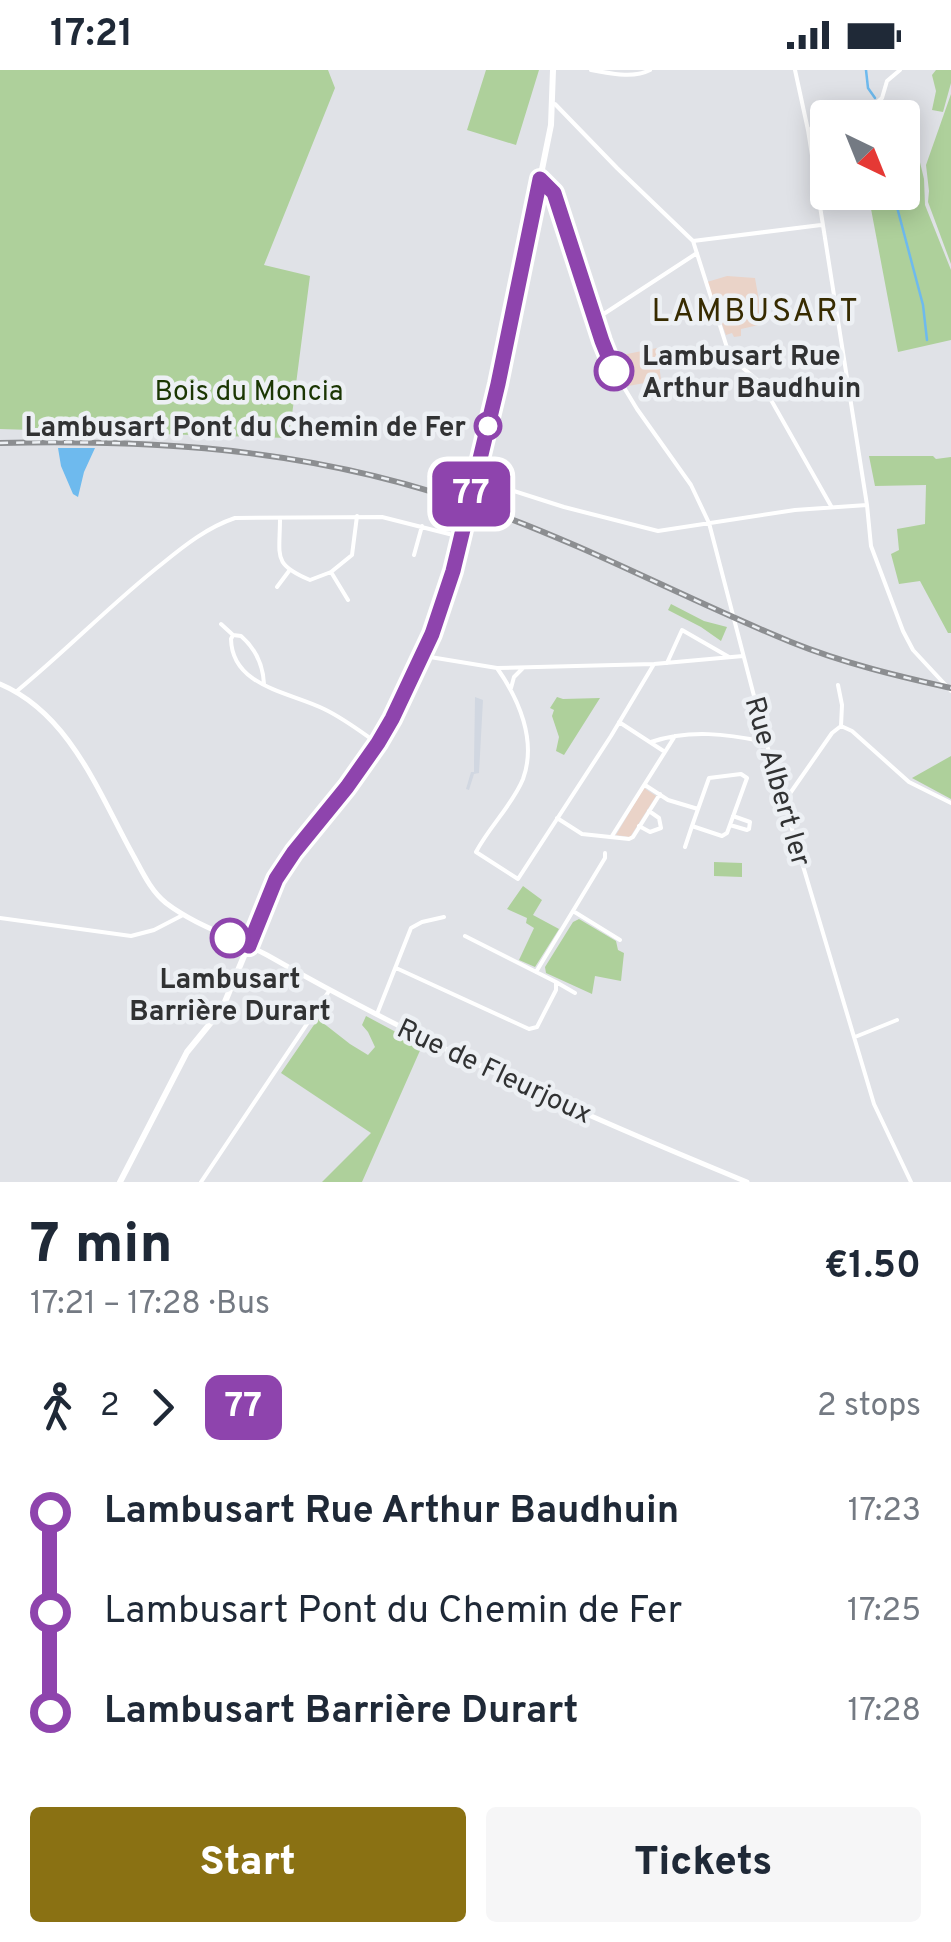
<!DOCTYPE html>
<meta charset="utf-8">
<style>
:root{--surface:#fff;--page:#f6f6f7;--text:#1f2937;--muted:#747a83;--accent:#8a7113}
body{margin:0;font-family:Overpass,sans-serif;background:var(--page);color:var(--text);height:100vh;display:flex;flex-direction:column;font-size:38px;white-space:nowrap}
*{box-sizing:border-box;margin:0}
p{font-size:32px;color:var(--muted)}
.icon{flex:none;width:55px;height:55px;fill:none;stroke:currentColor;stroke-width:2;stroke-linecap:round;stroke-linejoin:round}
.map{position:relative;height:1112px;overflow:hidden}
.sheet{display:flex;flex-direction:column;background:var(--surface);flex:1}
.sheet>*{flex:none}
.badge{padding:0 20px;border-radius:15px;font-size:35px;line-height:65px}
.needle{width:65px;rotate:137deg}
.buttons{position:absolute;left:810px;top:30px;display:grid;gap:20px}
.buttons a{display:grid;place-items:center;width:110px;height:110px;border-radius:10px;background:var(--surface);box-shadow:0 5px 25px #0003;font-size:50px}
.map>.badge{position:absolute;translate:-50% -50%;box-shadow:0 0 0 5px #fff}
.legs{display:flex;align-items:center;gap:15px;height:110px;padding:0 30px;font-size:32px}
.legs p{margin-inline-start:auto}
.headline{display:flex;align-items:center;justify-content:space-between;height:170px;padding:0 30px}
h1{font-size:55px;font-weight:800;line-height:75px}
.cta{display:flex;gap:20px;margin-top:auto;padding:20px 30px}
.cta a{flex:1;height:115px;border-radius:10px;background:var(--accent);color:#fff;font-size:40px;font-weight:800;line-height:115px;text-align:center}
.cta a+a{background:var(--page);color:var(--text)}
ul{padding:0 30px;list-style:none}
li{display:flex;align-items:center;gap:35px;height:100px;font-size:38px}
li i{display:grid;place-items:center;width:15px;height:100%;margin:0 12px;background:currentColor}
li i::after{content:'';width:25px;height:25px;margin:-12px;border:8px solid;border-radius:50%;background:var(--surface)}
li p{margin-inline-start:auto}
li:first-child i{background:linear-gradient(#0000 50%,currentColor 0)}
li:last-child i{background:linear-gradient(currentColor 50%,#0000 0)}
.status{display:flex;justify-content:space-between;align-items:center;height:70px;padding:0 50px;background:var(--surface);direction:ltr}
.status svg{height:28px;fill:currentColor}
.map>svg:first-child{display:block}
.built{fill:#d1d7e1}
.education{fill:#ead3c8}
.green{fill:#aed09b}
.water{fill:#6ebaee}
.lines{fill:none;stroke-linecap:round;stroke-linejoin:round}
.stream{stroke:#6ebaee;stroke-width:2.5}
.minor{stroke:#fff;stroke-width:4}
.tertiary{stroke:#fff;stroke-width:5}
.secondary{stroke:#fff;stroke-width:6}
.rail-casing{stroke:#8c8e91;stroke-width:6}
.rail{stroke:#edf0f4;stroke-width:2.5;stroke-dasharray:8;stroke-linecap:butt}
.line-1-casing{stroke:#fff;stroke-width:22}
.line-1{stroke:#8e44ad;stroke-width:15}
.stop-1-dot{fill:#fff;stroke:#8e44ad;stroke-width:5}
.labels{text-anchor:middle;stroke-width:9;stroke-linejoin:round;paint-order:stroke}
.stop-label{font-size:28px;font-weight:bold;fill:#313233;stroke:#edf0f4;text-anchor:start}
.park-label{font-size:28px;fill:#1b3603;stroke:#edf0f4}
.street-label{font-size:28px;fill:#313233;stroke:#edf0f4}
.quarter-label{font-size:32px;letter-spacing:2.5px;fill:#372b00;stroke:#edf0f4}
</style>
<div class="status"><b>17:21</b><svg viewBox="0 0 49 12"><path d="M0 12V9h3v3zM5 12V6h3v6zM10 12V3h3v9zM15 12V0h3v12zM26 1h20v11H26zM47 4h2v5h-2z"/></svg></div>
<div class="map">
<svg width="951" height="1112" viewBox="0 0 951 1112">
<rect width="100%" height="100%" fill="#e0e2e7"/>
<!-- built -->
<path class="built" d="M475,627L483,630L479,703L474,704L469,720L466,719L471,702H474V692Z"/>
<!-- education -->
<path class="education" d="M727,206L755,208L763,254L741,259V266L734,267L732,263L726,265L707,212Z
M657,278L661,310L628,316L612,287Z
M644,718L656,726L630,767L616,765Z"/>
<!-- green -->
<path class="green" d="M0,0H328L335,18L264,195L310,206L289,368L0,359Z
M486,0H539L516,75L467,60Z
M936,0H951V13L943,42L932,40L936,21L932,5Z
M951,24V194L928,132L929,121L926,95Z
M903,81L918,84L924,109L925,135L951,200V270L898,282L868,123L902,122Z
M869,386H933L936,389L951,387V563H948L920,511L899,514L891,484L899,480L897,459L925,454L926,415L875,416Z
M671,534L704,551L727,557L721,571L701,557L668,540Z
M557,627L563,629L600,628L564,685L556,681L559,667L552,646L554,640L550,638Z
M951,686V729L912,708Z
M714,792L742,793V807L714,806Z
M523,816L542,830L533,845L559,859L535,897L519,890L534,858L526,853L527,848L507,839Z
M579,849L616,871L618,880L624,883L621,911L595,906L592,924L546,903L545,897L573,852Z
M366,946L422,976L362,1112H322L371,1063L281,1003L318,949L350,974L368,985L375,977L368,962L362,955Z"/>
<!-- water -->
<path class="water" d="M58,378H95L84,402L78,427L73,424L61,396Z"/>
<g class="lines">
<!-- stream -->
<path class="stream" d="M866,0L868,18L875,28
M878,39V48
M893,122L923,235L927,270"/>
<!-- minor -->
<path class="minor" d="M591,0C609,3 633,9 650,0
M795,0L808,60L867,435L871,476L903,561L913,580L951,621
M555,34L617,98L693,171
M859,48L882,28L887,11L900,0
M808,60L828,56
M540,109L554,123L614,301L637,339L691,415L709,453L766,672L874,1034L911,1112
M693,171L730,287L762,314L831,436
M693,171L821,155
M596,249L697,183
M476,409L564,437L658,461L795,440L867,435
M280,448C280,487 272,494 310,510L331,502L352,485L357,446
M414,485L422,456
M331,502L348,530
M277,517L289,501
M221,554L233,565
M424,586L497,598L654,594L743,586
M667,593L682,560L729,587
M497,598C519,629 537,671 523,709C513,734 489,757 476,782L518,809L611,666L654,594
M264,614C263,594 256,579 241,566L233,565L231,569C232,617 290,622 324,639C343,648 360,661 377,673
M511,618L514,607L523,598
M17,621C67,580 112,533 163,493C185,475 208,457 235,448L382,447L461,467
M619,652L665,682
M841,656L852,661L909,712L951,733
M651,672C690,659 727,664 766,672
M741,704L747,708L727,763L722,766L692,756L709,708Z
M645,715L668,730L698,739
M784,732L832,663L841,656L842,635L838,615
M557,748L582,764L629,769L633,767L660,724
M730,755L747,760L749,759L750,752L733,746
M639,756L650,762L661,758L659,748L649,741
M612,766L675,666
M685,777L692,756
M573,841L620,870
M0,848L131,866L154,860L183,845
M396,898L529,959L537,957L556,920V912L465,866
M536,902L605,788V783
M556,912L575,923
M377,944L411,858L422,852L444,847
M855,967L897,950
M201,1112L329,921"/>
<!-- tertiary -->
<path class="tertiary" d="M0,614C69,643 98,721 132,783C142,801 150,820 166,833C196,856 234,867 267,885C421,973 583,1045 747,1112"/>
<!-- secondary -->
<path class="secondary" d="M120,1112L187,982L222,939L276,809L294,782L347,717L377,673L392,649L432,565L453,501L505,282L551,55L553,0"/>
<!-- rail casing -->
<g class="rail-casing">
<path id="rail" d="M0,373C173,369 328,381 492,442C594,479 690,531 791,572C843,593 897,606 951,618"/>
</g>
<!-- rail -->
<use href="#rail" class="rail"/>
</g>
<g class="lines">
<!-- line-1 casing -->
<g class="line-1-casing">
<path id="line-1" d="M230,868L249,876L276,809L294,782L347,717L378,673L392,649L432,564L453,501L498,314L540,109L554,123L602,271L614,301"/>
</g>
<!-- line-1 -->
<use href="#line-1" class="line-1"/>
</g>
<!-- markers -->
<g class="stop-1-dot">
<circle cx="614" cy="301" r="18"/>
<circle cx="488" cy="356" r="12"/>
<circle cx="230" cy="868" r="18"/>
</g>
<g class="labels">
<!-- stop labels -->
<g class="stop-label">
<text x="642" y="295">Lambusart Rue<tspan x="642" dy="32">Arthur Baudhuin</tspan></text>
<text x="466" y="366" text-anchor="end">Lambusart Pont du Chemin de Fer</text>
<text x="230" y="918" text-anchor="middle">Lambusart<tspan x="230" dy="32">Barrière Durart</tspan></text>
</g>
<!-- park labels -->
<g class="park-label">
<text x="249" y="330">Bois du Moncia</text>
</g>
<!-- street labels -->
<g class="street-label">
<text transform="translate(779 711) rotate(74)" y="10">Rue Albert Ier</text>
<text transform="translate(495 1000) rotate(25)" y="10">Rue de Fleurjoux</text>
</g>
<!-- quarter labels -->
<g class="quarter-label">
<text x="756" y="251">LAMBUSART</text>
</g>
</g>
</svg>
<div class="buttons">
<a><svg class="needle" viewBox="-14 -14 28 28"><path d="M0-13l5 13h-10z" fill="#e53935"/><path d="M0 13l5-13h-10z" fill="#747a83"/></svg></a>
</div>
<b class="badge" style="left:471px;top:424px;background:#8e44ad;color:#fff">77</b>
</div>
<section class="sheet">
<div class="headline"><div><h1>7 min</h1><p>17:21 – 17:28 · Bus</p></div><b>€1.50</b></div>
<div class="legs"><svg class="icon" aria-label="walk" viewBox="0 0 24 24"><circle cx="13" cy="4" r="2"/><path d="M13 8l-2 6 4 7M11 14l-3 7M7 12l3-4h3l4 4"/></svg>2<svg class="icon" aria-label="forward" viewBox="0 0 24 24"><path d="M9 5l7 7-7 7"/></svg><b class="badge" style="background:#8e44ad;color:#fff">77</b><p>2 stops</p></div>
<ul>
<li><i style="color:#8e44ad"></i><b>Lambusart Rue Arthur Baudhuin</b><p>17:23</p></li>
<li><i style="color:#8e44ad"></i><span>Lambusart Pont du Chemin de Fer</span><p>17:25</p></li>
<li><i style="color:#8e44ad"></i><b>Lambusart Barrière Durart</b><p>17:28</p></li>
</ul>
<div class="cta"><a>Start</a><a>Tickets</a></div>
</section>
